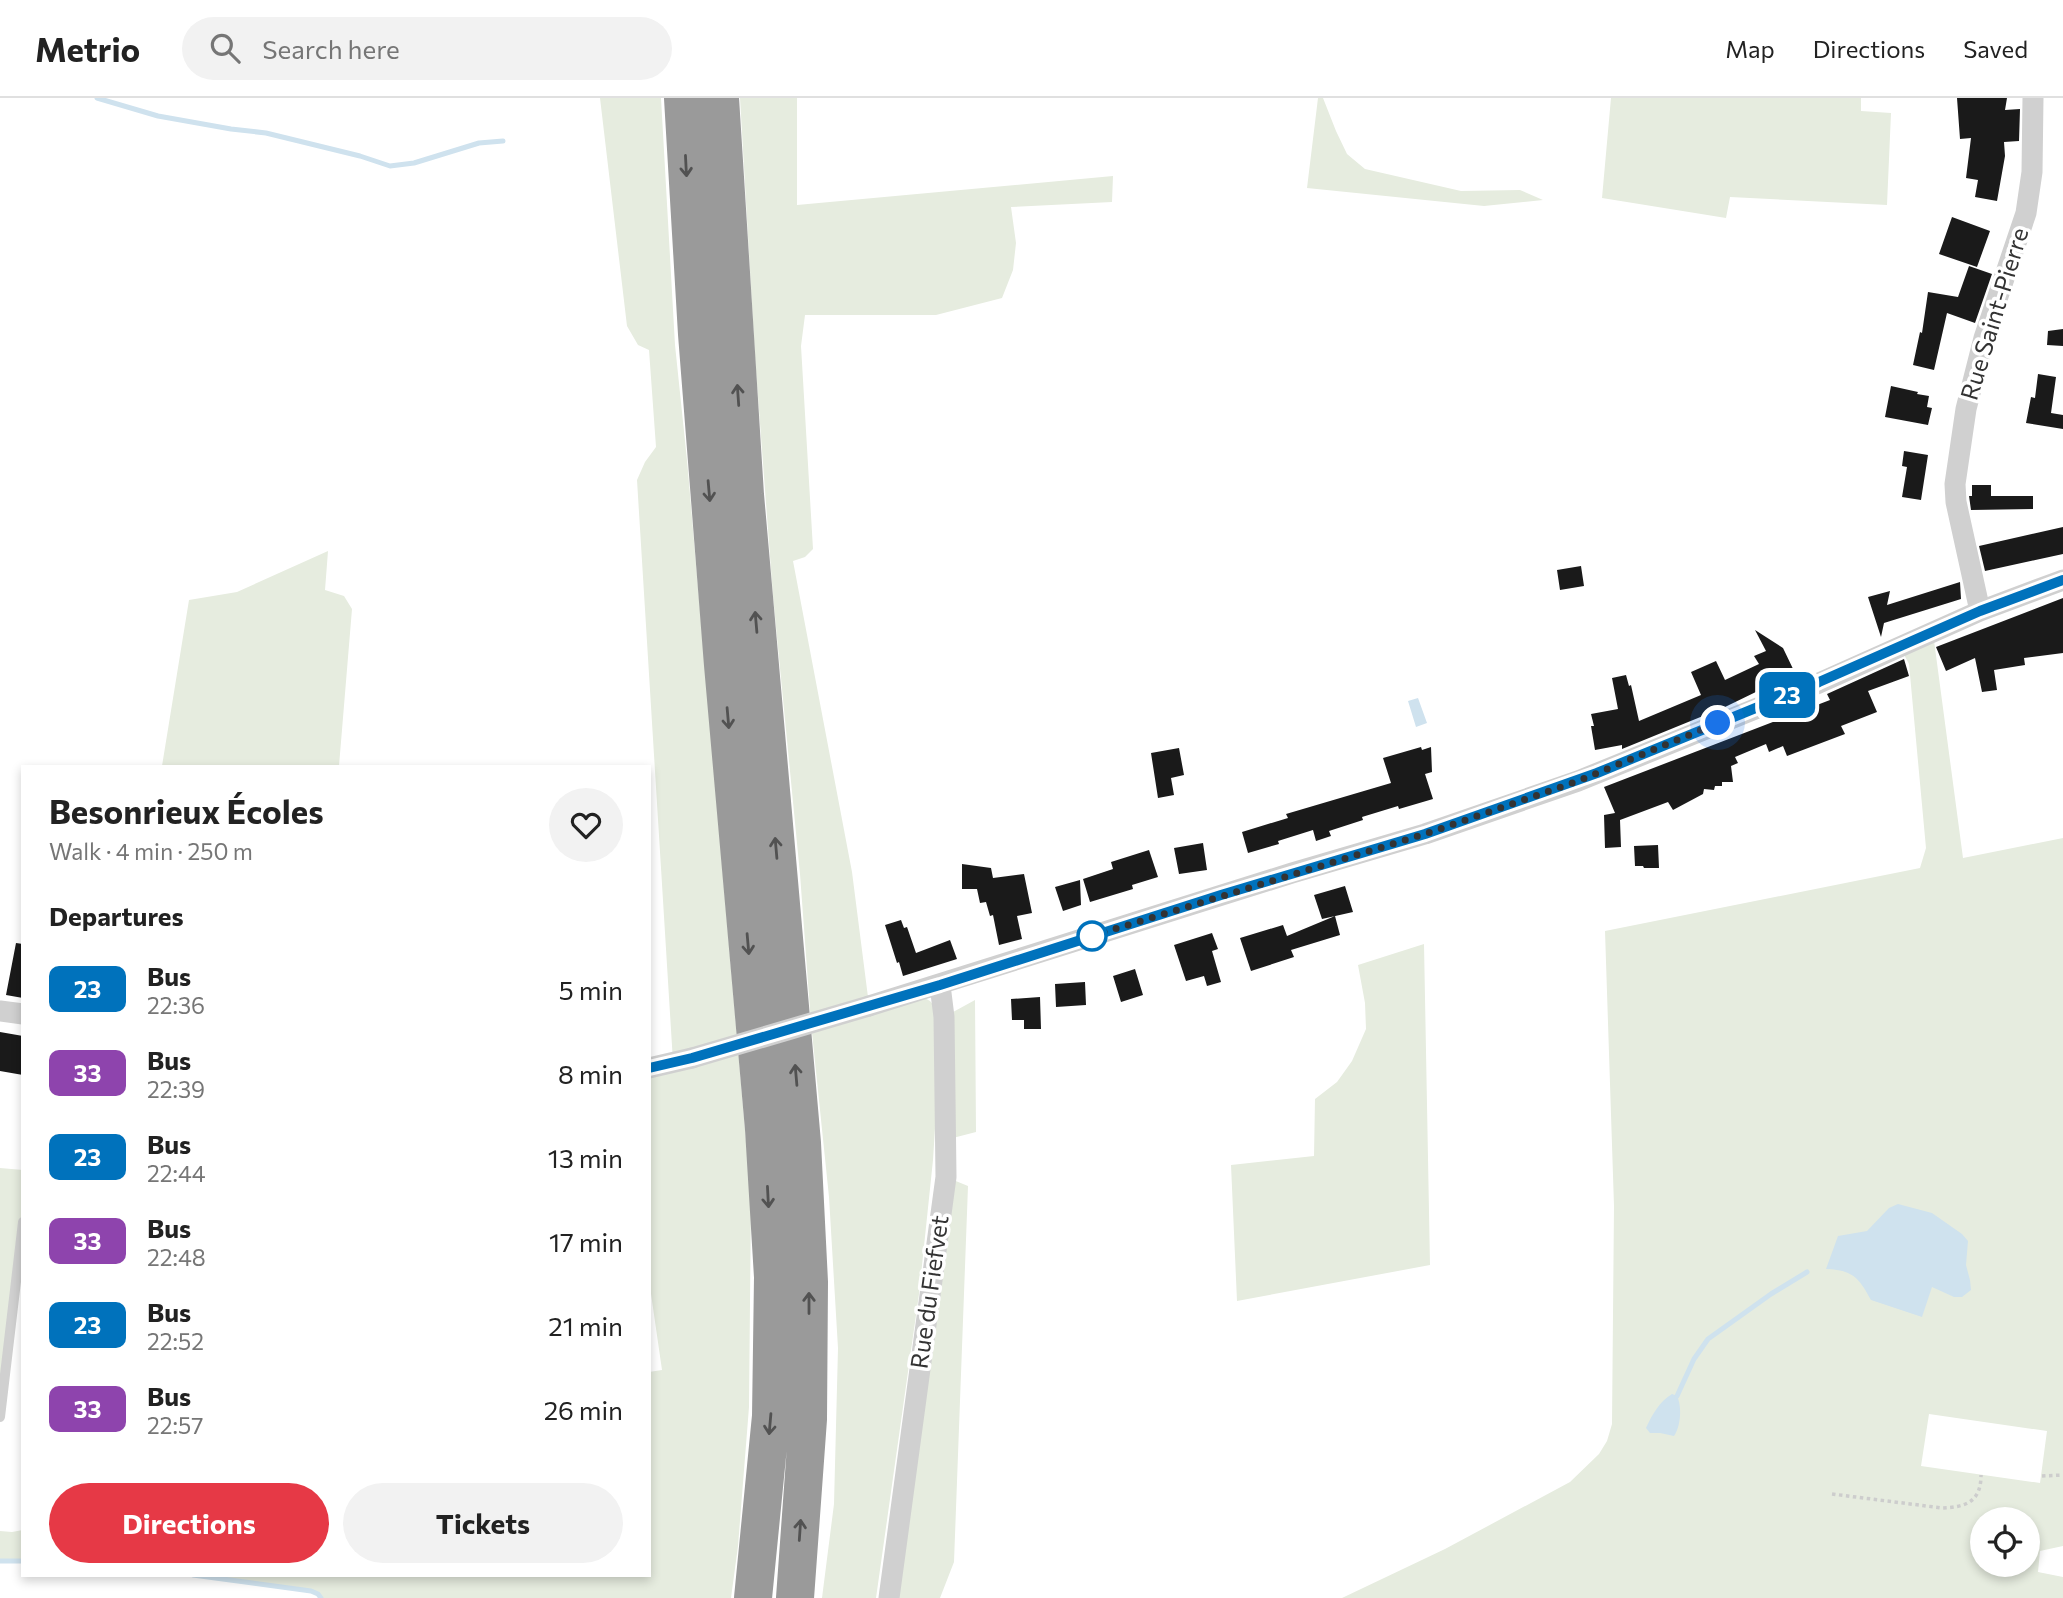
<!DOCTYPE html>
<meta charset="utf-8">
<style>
:root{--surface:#fff;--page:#f2f2f2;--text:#222;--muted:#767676;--line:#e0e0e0;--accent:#e63946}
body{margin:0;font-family:Commissioner,sans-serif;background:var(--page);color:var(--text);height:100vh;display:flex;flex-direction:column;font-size:26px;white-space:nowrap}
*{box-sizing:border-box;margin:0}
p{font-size:23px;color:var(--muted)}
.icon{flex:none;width:38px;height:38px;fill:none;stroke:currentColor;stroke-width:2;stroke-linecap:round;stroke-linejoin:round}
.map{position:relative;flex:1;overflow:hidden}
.drawer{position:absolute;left:21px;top:667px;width:630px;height:812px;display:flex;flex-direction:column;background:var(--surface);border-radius:0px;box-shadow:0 4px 10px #0003}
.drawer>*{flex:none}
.badge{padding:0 14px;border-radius:10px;font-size:24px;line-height:46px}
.fabs{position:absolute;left:1970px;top:1409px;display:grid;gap:14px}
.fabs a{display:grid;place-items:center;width:70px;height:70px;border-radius:50%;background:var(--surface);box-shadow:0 4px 10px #0003;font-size:35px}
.you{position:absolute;width:35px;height:35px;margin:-18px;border:5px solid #fff;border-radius:50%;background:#1a73e8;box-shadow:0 0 0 10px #1a73e833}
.map>.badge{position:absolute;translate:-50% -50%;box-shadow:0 0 0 4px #fff}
h2{padding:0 28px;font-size:26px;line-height:63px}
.round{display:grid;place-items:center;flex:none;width:74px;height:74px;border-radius:37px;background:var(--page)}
.summary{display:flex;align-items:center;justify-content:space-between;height:119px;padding:0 28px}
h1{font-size:33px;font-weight:700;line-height:52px}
.action{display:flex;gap:14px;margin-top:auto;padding:14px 28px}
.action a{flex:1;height:80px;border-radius:42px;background:var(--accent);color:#fff;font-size:28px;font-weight:700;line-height:80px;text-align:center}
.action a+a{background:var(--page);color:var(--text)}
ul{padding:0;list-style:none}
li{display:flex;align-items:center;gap:21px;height:84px;padding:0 28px}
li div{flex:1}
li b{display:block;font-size:26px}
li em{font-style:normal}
li .badge{min-width:77px;font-weight:700;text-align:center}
header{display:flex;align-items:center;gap:42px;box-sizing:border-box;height:98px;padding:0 35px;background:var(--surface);border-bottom:2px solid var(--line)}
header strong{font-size:33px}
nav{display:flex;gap:38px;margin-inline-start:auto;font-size:24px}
.search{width:490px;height:63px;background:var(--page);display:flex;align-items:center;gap:18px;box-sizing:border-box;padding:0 24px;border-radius:38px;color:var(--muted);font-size:26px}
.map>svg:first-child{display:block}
.green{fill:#e6ecdf;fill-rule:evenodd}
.water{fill:#cfe2ee}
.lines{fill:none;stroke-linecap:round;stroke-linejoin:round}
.stream{stroke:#cfe2ee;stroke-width:5}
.building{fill:#1a1a1a}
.path{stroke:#cdcdcd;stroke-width:3.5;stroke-dasharray:3.5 3.5;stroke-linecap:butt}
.lane{stroke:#d0d0d0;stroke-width:10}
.street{stroke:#d0d0d0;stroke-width:21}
.highway{stroke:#9a9a9a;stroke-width:38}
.street-bridge{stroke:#d0d0d0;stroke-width:21}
.oneway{stroke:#525252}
.line-casing{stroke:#fff;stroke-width:16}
.line{stroke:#0072bc;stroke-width:10}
.walk{stroke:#333;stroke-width:7;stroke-dasharray:0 12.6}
.stop-dot{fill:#fff;stroke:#0072bc;stroke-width:3.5}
.labels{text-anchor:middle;stroke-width:7;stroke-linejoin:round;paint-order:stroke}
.street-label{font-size:24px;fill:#333;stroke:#fff}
</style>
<header>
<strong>Metrio</strong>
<div class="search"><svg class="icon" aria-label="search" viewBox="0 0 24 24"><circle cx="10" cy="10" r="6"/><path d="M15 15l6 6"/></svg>Search here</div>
<nav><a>Map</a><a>Directions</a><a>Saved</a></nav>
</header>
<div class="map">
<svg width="2063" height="1500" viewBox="0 0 2063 1500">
<rect width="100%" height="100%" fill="#fff"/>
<!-- green -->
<path class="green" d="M600,0H661L675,247L687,362L751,1101L749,1309L738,1448L731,1500H321L317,1496L311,1493L193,1477H649V1274L662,1272L649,1182V970L673,964L637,382L645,364L656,349L649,252L638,247L627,228Z
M740,0H797V107L1113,78L1112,104L1011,109L1016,145L1013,172L1002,200L936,217H805L801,248L813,451L805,459L793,463L852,774L869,907L923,899L930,903L942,918L933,1062L919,1196L876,1500H822L834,1406L838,1250L829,1099L811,925L800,776L773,498L755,259Z
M1318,0H1323L1336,33L1347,56L1365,71L1461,93L1520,92L1543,102L1484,108L1307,90Z
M1611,0H1861V13L1891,15L1887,107L1730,99L1726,120L1602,100Z
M328,453L325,492L344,498L352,511L339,668H162L189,502L237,494Z
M1933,535L1963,760L2063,740V1448L2040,1453L2038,1474L2063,1479V1500H1342L1445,1451L1570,1384L1599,1356L1607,1343L1612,1326L1614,1108L1605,833L1920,770L1926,750L1909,566L1900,549ZM1929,1316L2047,1333L2040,1385L1921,1368ZM1983,1421H2028V1466H1983Z
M1424,846L1430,1167L1237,1203L1231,1067L1314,1058L1315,1001L1337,984L1352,963L1366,931L1365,905L1358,867Z
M975,902L976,1034L945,1042L944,919Z
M0,1070L23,1072V1124L0,1319Z
M946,1079L968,1088L954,1464L940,1500H889Z
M23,1432V1463H0V1433L12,1434Z"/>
<!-- water -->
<path class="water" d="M1418,600L1427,625L1416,629L1408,603Z
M1898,1106L1932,1115L1962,1136L1968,1143L1966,1167L1970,1182L1971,1192L1962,1199H1954L1932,1189L1922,1219L1871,1202C1859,1180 1853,1172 1826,1171L1838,1138L1867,1133L1889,1110Z
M1672,1296L1677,1298C1682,1308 1681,1328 1674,1338L1660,1335H1650L1646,1330C1652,1317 1659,1304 1672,1296Z"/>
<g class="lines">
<!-- stream -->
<path class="stream" d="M97,0L158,18L231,31L266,35L360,58L390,68L414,65L479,45L503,43
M1677,1298L1694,1261L1708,1241L1771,1196L1807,1174
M0,1463H23
M193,1477L311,1493L318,1496L321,1500"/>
</g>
<!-- building -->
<path class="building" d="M1957,0H2007L2005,12L2020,11L2019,43L2004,44L2005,58L1997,103L1975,99L1978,82L1966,80L1971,40L1960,41Z
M1952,119L1990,133L1977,169L1939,156Z
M1969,168L1992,176L1975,225L1947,215L1934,272L1913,267L1920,234L1922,235L1928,194L1958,199Z
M2063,231V248L2047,247L2048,233Z
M2038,276L2056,279L2051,315L2063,317V331L2026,325L2031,299L2035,300Z
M1891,288L1918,294L1917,296L1929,298L1927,309L1932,310L1928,327L1885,319Z
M1904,353L1928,357L1921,402L1902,399L1907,369L1902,368Z
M1972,387H1991V398H2033V411L1971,412L1969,398H1972Z
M2063,429V456L1985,473L1979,448Z
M1581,468L1584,488L1560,492L1557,472Z
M1960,484L1961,501L1884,525L1881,539L1868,499L1890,493L1887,507Z
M2063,500V555L2024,560L2025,567L1994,572L1997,592L1982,594L1975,560L1946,573L1936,549Z
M1755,532L1783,550L1795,575L1725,609L1622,651V647L1595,652L1591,628H1594L1591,616L1618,611L1612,580L1626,577L1629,588L1631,587L1639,623L1701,597L1691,574L1716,563L1725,582L1759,566L1754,558L1766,553Z
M1904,561L1909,578L1868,593L1877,614L1841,628L1845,636L1787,658L1783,648L1769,654L1766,646L1735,659L1738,665L1731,668L1733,684H1722V688H1715L1714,692L1704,691L1703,696L1673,712L1668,704L1620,722L1621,749L1605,750L1604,717L1615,715L1604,689L1830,602L1827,596Z
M1421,649L1422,652L1431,649L1432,674L1425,676L1433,701L1399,711L1398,708L1362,719L1363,722L1329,733L1331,738L1316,743L1313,732L1278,743L1279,746L1248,755L1242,734L1288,720L1286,716L1391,685L1383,660Z
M1179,650L1184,677L1171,680L1174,697L1158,700L1151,655Z
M1203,745L1207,772L1179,776L1174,750Z
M1658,747L1659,770H1644L1643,768H1635L1634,748Z
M1149,752L1158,779L1132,787L1133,791L1090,804L1083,781L1113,771L1111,764Z
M962,766L991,770L993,780L1024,776L1032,815L1017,818L1022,841L999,847L993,817L990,818L986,804L980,805L977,791H962Z
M1080,782L1081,807L1063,813L1055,789Z
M1345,788L1353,814L1322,821L1314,797Z
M1335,818L1340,837L1291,852L1294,859L1251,873L1240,840L1283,827L1287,838Z
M901,822L904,830L907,829L916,855L950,842L957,861L903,878L899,864L897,865L885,827Z
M1212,835L1218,851L1212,853L1221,884L1207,888L1204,878L1186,883L1174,847Z
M16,845L23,846V900L6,897Z
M1135,871L1143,897L1121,904L1113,878Z
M1085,884L1086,907L1056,909L1055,886Z
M1040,899L1041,931H1024V922H1012L1011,901Z
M0,934L23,938V977L0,973Z"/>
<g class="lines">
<!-- path -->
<path class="path" d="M2042,1378L2063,1377
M1832,1396L1942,1410C1966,1409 1981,1404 1981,1377"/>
<!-- lane -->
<path class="lane" d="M0,1319L23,1124"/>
<!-- street -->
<path class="street" d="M1980,513L1956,404L1955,386L1966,311L1984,240L2026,115L2032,74L2033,0
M869,908L1292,775L1425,736L1578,683L1819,585L1980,513L2063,482
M0,913L23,916
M649,970L692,960
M889,1500L946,1079L944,919L940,887"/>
<!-- highway -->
<path class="highway" d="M683,0L697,236L723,567L764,1031L773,1179L771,1318L753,1500
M720,0L745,397L802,1045L809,1184L808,1321L795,1500"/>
<!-- street-bridge -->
<path class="street-bridge" d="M692,960L869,908"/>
</g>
<!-- one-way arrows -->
<defs><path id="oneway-shaft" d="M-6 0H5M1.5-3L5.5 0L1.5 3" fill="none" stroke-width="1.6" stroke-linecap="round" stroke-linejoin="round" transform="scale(1.75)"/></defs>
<g class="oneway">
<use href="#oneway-shaft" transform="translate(686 68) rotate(87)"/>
<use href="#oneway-shaft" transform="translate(738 297) rotate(-94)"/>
<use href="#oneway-shaft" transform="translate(709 393) rotate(85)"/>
<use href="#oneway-shaft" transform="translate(756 524) rotate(-95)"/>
<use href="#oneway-shaft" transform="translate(728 620) rotate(85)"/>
<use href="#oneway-shaft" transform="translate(776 750) rotate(-95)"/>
<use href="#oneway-shaft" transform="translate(748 846) rotate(85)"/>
<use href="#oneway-shaft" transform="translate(796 977) rotate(-95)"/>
<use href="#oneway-shaft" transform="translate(768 1099) rotate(87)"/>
<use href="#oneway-shaft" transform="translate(809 1205) rotate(-90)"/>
<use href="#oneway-shaft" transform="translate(770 1326) rotate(95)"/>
<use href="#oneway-shaft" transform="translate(800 1432) rotate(-86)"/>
</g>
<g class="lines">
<!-- line casing -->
<g class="line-casing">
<path id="line" d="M649,970L692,960L940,887L1221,797L1425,736L1597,675L1819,584L1980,513L2063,482"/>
</g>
<!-- line -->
<use href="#line" class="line"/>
<!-- walk -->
<path class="walk" d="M1092,838L1425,736L1578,683L1718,625"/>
</g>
<!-- markers -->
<circle class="stop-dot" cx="1092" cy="838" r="14"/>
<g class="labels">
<!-- street labels -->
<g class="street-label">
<text transform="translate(1995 216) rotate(-73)" y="8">Rue Saint-Pierre</text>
<text transform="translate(930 1194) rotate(-82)" y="8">Rue du Fiefvet</text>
</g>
</g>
</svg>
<div class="fabs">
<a><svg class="icon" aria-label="locate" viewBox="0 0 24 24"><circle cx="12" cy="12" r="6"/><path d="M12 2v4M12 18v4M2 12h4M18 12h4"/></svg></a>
</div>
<div class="you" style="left:1718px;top:625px"></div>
<b class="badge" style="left:1787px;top:597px;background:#0072bc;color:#fff">23</b>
<section class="drawer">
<div class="summary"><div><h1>Besonrieux Écoles</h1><p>Walk · 4 min · 250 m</p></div><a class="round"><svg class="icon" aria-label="heart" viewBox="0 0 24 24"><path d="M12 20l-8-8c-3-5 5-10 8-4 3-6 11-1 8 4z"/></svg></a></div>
<h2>Departures</h2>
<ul>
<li><span class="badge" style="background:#0072bc;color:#fff">23</span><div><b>Bus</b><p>22:36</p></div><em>5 min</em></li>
<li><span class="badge" style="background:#8e44ad;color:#fff">33</span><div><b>Bus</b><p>22:39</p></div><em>8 min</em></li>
<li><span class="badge" style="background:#0072bc;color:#fff">23</span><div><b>Bus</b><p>22:44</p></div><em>13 min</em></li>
<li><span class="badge" style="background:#8e44ad;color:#fff">33</span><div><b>Bus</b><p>22:48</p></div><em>17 min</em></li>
<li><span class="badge" style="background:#0072bc;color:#fff">23</span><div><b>Bus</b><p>22:52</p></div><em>21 min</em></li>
<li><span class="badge" style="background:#8e44ad;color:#fff">33</span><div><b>Bus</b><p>22:57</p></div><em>26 min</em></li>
</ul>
<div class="action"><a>Directions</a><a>Tickets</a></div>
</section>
</div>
